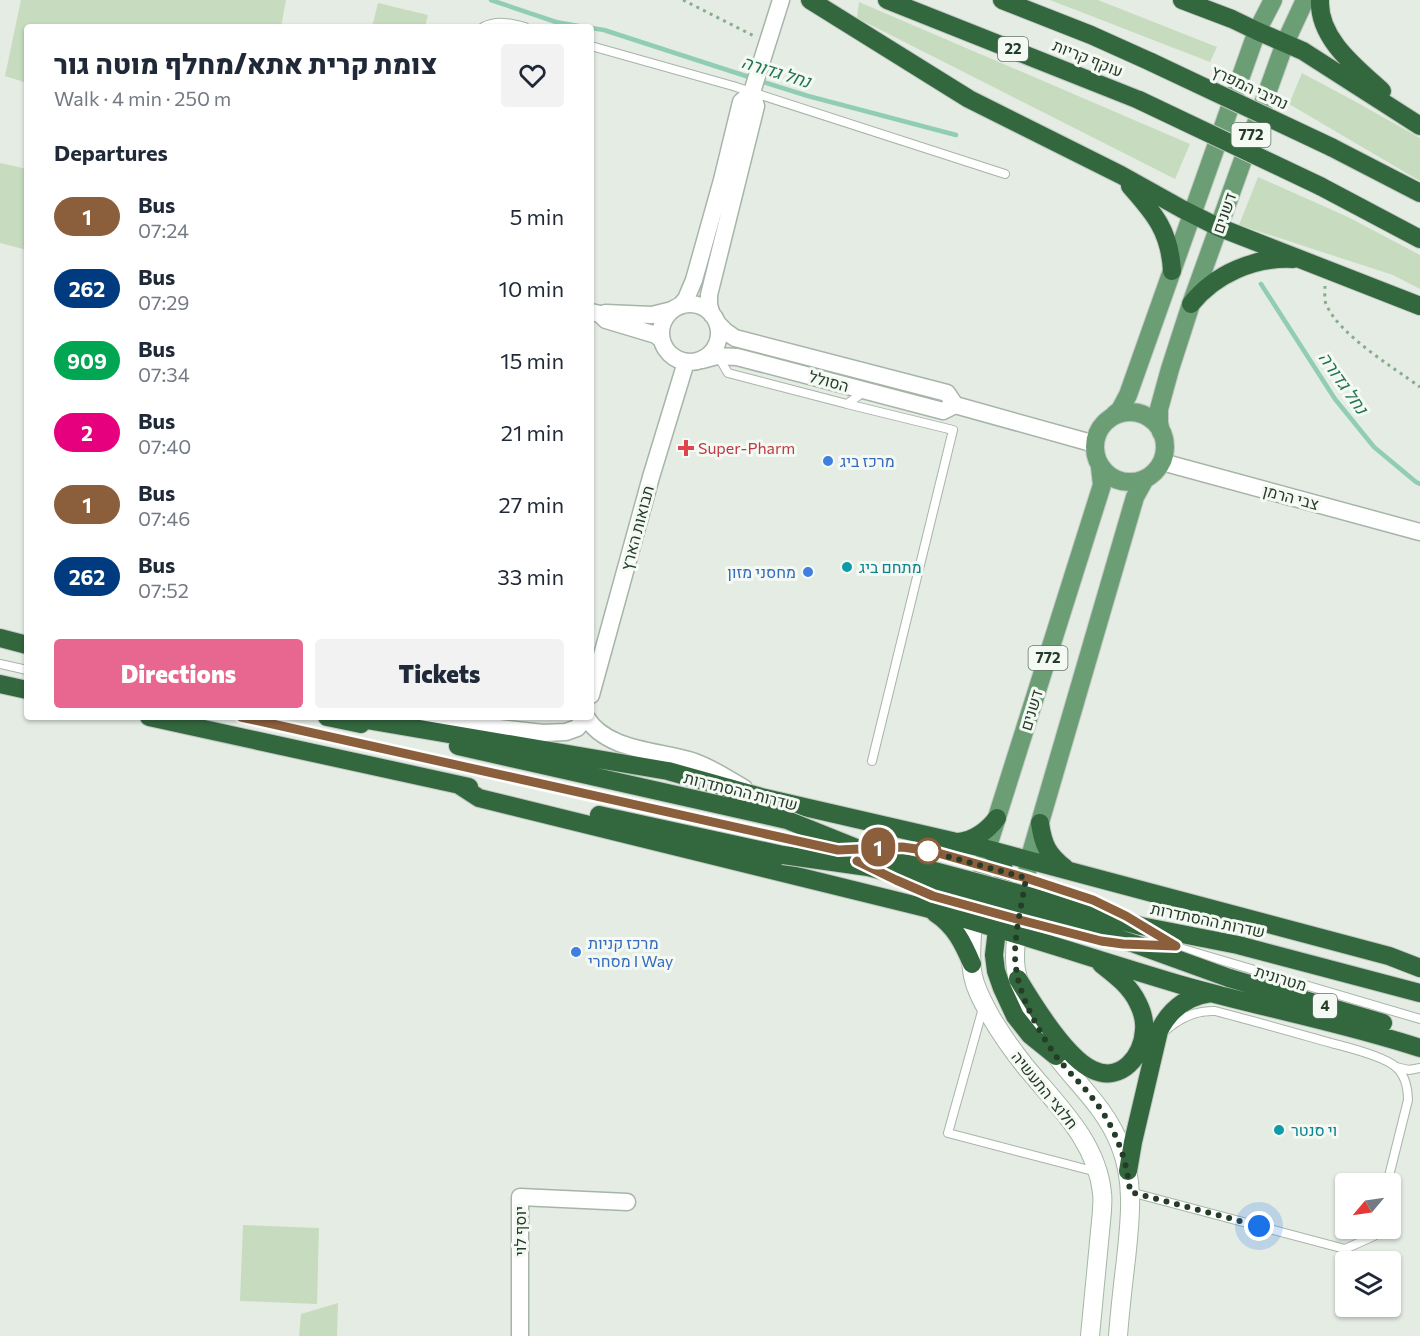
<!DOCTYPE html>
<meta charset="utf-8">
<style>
:root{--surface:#fff;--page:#f2f2f3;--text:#1f2937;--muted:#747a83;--accent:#e76790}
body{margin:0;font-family:Commissioner,Heebo,sans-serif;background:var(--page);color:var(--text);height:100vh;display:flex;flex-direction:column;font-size:22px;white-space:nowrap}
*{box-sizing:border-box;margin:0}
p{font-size:20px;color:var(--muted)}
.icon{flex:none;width:33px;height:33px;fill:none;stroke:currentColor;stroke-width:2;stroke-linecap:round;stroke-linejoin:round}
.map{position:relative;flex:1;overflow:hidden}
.details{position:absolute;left:24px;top:24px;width:570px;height:696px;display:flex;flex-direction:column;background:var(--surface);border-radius:6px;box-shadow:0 2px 4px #0004}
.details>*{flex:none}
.badge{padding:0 12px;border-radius:20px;font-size:21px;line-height:39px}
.needle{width:39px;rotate:241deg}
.controls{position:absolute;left:1335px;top:1173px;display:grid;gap:12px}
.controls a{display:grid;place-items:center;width:66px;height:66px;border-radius:6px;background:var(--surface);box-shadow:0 2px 4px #0004;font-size:30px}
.you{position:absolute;width:30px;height:30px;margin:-15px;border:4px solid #fff;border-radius:50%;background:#1a73e8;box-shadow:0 0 0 9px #1a73e833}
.map>.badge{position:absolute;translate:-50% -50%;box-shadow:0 0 0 3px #fff}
h2{padding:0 30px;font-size:22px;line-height:54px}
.round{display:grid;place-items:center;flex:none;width:63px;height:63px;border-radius:6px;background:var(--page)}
.headline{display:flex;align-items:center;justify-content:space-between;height:102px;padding:0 30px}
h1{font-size:28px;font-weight:800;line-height:45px}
.cta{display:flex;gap:12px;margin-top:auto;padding:12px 30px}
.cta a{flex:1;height:69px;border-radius:6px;background:var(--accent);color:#fff;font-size:24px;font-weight:800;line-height:69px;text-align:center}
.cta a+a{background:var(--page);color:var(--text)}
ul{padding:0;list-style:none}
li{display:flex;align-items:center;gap:18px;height:72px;padding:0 30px}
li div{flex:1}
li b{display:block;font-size:22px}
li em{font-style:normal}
li .badge{min-width:66px;font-weight:700;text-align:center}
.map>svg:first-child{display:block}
.green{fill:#c7dcbe}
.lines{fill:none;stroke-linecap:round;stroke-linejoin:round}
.stream{stroke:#90cdb4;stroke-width:4.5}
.lane-casing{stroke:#a7b4a8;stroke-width:10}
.street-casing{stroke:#a7b4a8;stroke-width:19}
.secondary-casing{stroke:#a3b7a5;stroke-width:20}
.primary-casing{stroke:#c2c9c3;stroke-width:20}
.highway-casing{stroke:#c2c9c3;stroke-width:20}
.path{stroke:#87ad8b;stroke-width:3;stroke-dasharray:3 4.5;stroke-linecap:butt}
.lane{stroke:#fff;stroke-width:8}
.street{stroke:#fff;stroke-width:16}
.secondary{stroke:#fff;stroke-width:18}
.primary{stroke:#6c9e75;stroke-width:18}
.highway{stroke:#33673e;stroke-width:18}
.highway-bridge-casing{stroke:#c2c9c3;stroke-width:20;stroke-linecap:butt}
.highway-bridge{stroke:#33673e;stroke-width:18}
.line-casing{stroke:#fff;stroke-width:14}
.line{stroke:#8b5e3c;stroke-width:9}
.walk{stroke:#253d28;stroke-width:6;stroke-dasharray:0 10.8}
.health-dot{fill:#e0444e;stroke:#f5f9f4;stroke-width:2}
.shop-dot{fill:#3f7fe0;stroke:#f5f9f4;stroke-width:2}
.culture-dot{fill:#0f9aa8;stroke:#f5f9f4;stroke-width:2}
.stop-dot{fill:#fff;stroke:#8b5e3c;stroke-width:3}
.labels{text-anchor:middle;stroke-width:6;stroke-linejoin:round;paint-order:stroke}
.shield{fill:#f5f9f4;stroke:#637565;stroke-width:1.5}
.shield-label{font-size:15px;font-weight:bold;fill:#253d28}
.street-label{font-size:16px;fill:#253d28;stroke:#f5f9f4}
.health-label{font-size:16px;fill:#be3a42;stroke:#f5f9f4;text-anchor:start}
.shop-label{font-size:16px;fill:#366cbe;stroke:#f5f9f4;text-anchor:start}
.culture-label{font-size:16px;fill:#0d838f;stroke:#f5f9f4;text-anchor:start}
.water-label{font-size:18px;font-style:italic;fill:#237454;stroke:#f5f9f4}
</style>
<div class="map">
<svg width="1420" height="1336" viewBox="0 0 1420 1336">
<rect width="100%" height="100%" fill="#e4ece4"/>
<!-- green -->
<path class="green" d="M21,0H286L281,27H27V83L5,76Z
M1050,0H1098L1217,47L1210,62Z
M859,2L1190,144L1175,179L857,18Z
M378,3L428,15L425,27H372Z
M1302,73L1358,103L1420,138V181L1289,104Z
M0,163L27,169V250L0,243Z
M1258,177L1348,217L1420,255V289L1393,275L1239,225Z
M243,1225L319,1228L317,1304L240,1301Z
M338,1303L337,1336H299L301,1314Z"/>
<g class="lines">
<!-- stream -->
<path class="stream" d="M491,0L556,22L584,27
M591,28L604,30L752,78
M760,81L808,96L956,135
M1261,284L1335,399L1374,447L1416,482L1420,484"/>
<!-- lane casing -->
<g class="lane-casing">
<path id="lane" d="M483,27C497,20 510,23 525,27
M591,46L733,86L1005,174
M718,356L728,373L847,404L865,391
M847,404L953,430L872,761
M0,664L27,670
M241,717L838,850L845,849
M869,848L902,847L931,851L986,867
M1004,871C1044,882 1082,895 1119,913
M908,886C965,908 1027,922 1086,937
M1159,935L1176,946
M1173,946L1420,1019
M983,1008L948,1133L1097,1172
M1166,1030C1180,1018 1196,1010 1215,1011C1254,1021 1292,1032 1331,1043C1347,1047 1384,1056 1396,1067C1405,1075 1408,1089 1408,1100L1387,1184
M1396,1067L1409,1070L1420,1068
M1130,1192L1345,1249L1374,1236L1376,1228"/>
</g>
<!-- street casing -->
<g class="street-casing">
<path id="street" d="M661 333a29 29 0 1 1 58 0a29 29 0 1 1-58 0Z
M680,306L686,299L694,280L722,180L741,102L752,92
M591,312L600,314L606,320L656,335L662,340
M605,313L652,315L672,310
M712,315L709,305V295L756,106L752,92L781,0
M717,323L725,331L735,338L947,393L955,405
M702,360L717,356L737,357L943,411L955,405L1095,444
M1162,462L1420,532
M591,695L651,477L686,362
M586,717C607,752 660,750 695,762C712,768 728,779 744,788
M410,724L438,721L543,733L566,732L577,728L583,721L585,717
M520,1336V1197L627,1202"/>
</g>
<!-- secondary casing -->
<g class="secondary-casing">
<path id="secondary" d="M973,921C972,939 969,958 973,976C976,991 984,1004 991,1017C1001,1034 1013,1051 1025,1066C1056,1104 1097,1141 1102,1193C1103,1199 1102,1205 1102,1211L1090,1336
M1017,934C1015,946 1014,958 1016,970C1021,998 1039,1035 1057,1057C1080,1087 1106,1109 1120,1145C1135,1182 1130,1221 1126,1259C1123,1284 1120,1310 1118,1336"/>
</g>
<!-- primary casing -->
<g class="primary-casing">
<path id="primary" d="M1095 447a35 35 0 1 1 70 0a35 35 0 1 1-70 0Z
M1114,415L1120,410L1128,395L1257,31L1273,0
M1161,432L1159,423V409L1170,369L1191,304L1285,43L1305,0
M973,921L987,849L1102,485L1100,467
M1017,934L1029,860L1135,497L1145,479"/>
</g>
<!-- highway casing -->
<g class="highway-casing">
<path id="highway" d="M810,0L969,99L1121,175L1182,209L1218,227L1420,306
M887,0L1139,100
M1002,0L1091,35L1151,62
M1182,0L1232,19L1257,31L1303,51L1420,126
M1320,0C1318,39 1357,68 1382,91
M1331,147L1420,193
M1130,186C1155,214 1170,232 1172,271
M1320,186L1420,239
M1191,304C1215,274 1254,257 1293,259
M0,638L27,645
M0,684L27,690
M149,717L469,787
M327,717L361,724
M349,717L668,771L761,797L987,849L1389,956L1420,968
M458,746L787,820
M459,785L479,798L926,908C1011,931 1094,959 1178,984C1258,1007 1341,1022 1420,1048
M599,815L783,855
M1040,823C1043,845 1048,855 1065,868
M958,842C974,841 988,830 997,818
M989,850C998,854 1003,862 1004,871L994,955L996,971L1002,988L1015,1016L1030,1035L1056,1056
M935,913C955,926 963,943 972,964
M1238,945L1420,993
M1229,978L1383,1023
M1018,979C1033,1004 1066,1058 1093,1070C1121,1083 1143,1056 1144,1030C1145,1021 1142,1011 1138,1003C1130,986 1115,975 1101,964
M1128,1171L1133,1142L1159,1031C1170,1009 1187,996 1211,993"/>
</g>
<!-- path -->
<path class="path" d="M683,0L754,36
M1325,286C1325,291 1324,299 1326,304C1339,335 1393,367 1420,387"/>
<!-- lane -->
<use href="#lane" class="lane"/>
<!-- street -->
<use href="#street" class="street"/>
<!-- secondary -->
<use href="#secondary" class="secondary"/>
<!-- primary -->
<use href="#primary" class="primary"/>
<!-- highway -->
<use href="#highway" class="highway"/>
<!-- highway-bridge casing -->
<g class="highway-bridge-casing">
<path id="highway-bridge" d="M1151,62L1331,147
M1139,100L1320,186
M787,820L874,855L1141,926L1238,945
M783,855L868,867L957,890L1043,914L1135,944L1229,978"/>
</g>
<!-- highway-bridge -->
<use href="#highway-bridge" class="highway-bridge"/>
</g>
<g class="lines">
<!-- line casing -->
<g class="line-casing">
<path id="line" d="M241,717L838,850L902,847L931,851L1026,878L1093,900L1126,916L1176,946L1123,944L1101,941L1020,920L933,896L896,880L857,861"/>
</g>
<!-- line -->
<use href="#line" class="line"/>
<!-- walk -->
<path class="walk" d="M928,851L1026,878C1022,905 1012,941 1016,968C1020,998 1038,1030 1055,1055C1068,1072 1084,1086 1097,1104C1116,1130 1127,1160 1130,1192L1259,1226"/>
</g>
<!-- markers -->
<path class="health-dot" d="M683 439h6v6h6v6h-6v6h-6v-6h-6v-6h6z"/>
<g class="shop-dot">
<circle cx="828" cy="461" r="6"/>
<circle cx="808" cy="572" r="6"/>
<circle cx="576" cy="952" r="6"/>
</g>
<g class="culture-dot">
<circle cx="847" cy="567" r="6"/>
<circle cx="1279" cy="1130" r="6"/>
</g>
<circle class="stop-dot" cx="928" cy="851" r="12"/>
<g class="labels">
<!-- shield labels -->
<g class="shield">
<rect x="998" y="37" width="30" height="24" rx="4.5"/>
<rect x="1231.5" y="123" width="39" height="24" rx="4.5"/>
<rect x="1028.5" y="646" width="39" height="24" rx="4.5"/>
<rect x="1313" y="994" width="24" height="24" rx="4.5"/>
</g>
<g class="shield-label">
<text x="1013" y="54">22</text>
<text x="1251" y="140">772</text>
<text x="1048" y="663">772</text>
<text x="1325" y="1011">4</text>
</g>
<!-- street labels -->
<g class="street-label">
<text transform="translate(1088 58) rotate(22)" y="6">עוקף קריות</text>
<text transform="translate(1250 87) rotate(25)" y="6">נתיבי המפרץ</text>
<text transform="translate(1224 213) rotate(-71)" y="6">דשנים</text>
<text transform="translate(829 381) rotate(15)" y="6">הסולל</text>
<text transform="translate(1291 497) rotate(15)" y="6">צבי הרמן</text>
<text transform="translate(637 528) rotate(-75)" y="6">תבואות הארץ</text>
<text transform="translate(1031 710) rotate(-73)" y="6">דשנים</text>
<text transform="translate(741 791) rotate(14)" y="6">שדרות ההסתדרות</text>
<text transform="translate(1208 920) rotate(12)" y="6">שדרות ההסתדרות</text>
<text transform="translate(1281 978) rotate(17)" y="6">מטרונית</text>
<text transform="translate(1045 1090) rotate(51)" y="6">חלוצי התעשיה</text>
<text transform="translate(520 1231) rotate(-90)" y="6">יוסף לוי</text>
</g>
<!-- health labels -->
<g class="health-label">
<text x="698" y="454">Super-Pharm</text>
</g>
<!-- shop labels -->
<g class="shop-label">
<text x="840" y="467">מרכז ביג</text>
<text x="796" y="578" text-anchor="end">מחסני מזון</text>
<text x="588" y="949">מרכז קניות<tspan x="588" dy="18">מסחרי I Way</tspan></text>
</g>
<!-- culture labels -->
<g class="culture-label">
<text x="859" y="573">מתחם ביג</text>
<text x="1291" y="1136">וי סנטר</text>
</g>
<!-- water labels -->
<g class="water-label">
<text transform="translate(776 72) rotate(17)" y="6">נחל גדורה</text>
<text transform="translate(1343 383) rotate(55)" y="6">נחל גדורה</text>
</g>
</g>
</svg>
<div class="controls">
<a><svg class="needle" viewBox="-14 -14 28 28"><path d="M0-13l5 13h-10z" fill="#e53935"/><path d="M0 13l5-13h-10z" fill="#747a83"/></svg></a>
<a><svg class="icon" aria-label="layers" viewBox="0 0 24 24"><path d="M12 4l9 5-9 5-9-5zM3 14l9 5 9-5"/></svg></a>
</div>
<div class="you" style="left:1259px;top:1226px"></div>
<b class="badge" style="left:878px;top:847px;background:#8b5e3c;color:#fff">1</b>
<section class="details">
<div class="headline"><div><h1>צומת קרית אתא/מחלף מוטה גור</h1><p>Walk · 4 min · 250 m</p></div><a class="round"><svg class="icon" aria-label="heart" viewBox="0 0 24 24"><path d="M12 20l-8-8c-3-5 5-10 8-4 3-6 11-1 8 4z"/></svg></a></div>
<h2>Departures</h2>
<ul>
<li><span class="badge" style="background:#8b5e3c;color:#fff">1</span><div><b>Bus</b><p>07:24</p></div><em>5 min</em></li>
<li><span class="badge" style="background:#003b80;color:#fff">262</span><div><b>Bus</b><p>07:29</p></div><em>10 min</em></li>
<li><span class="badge" style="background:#00a651;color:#fff">909</span><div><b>Bus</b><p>07:34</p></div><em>15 min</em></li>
<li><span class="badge" style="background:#e6007e;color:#fff">2</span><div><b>Bus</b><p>07:40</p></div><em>21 min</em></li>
<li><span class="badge" style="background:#8b5e3c;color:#fff">1</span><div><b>Bus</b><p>07:46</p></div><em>27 min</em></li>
<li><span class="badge" style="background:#003b80;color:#fff">262</span><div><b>Bus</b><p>07:52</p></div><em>33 min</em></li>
</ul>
<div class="cta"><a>Directions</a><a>Tickets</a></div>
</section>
</div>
